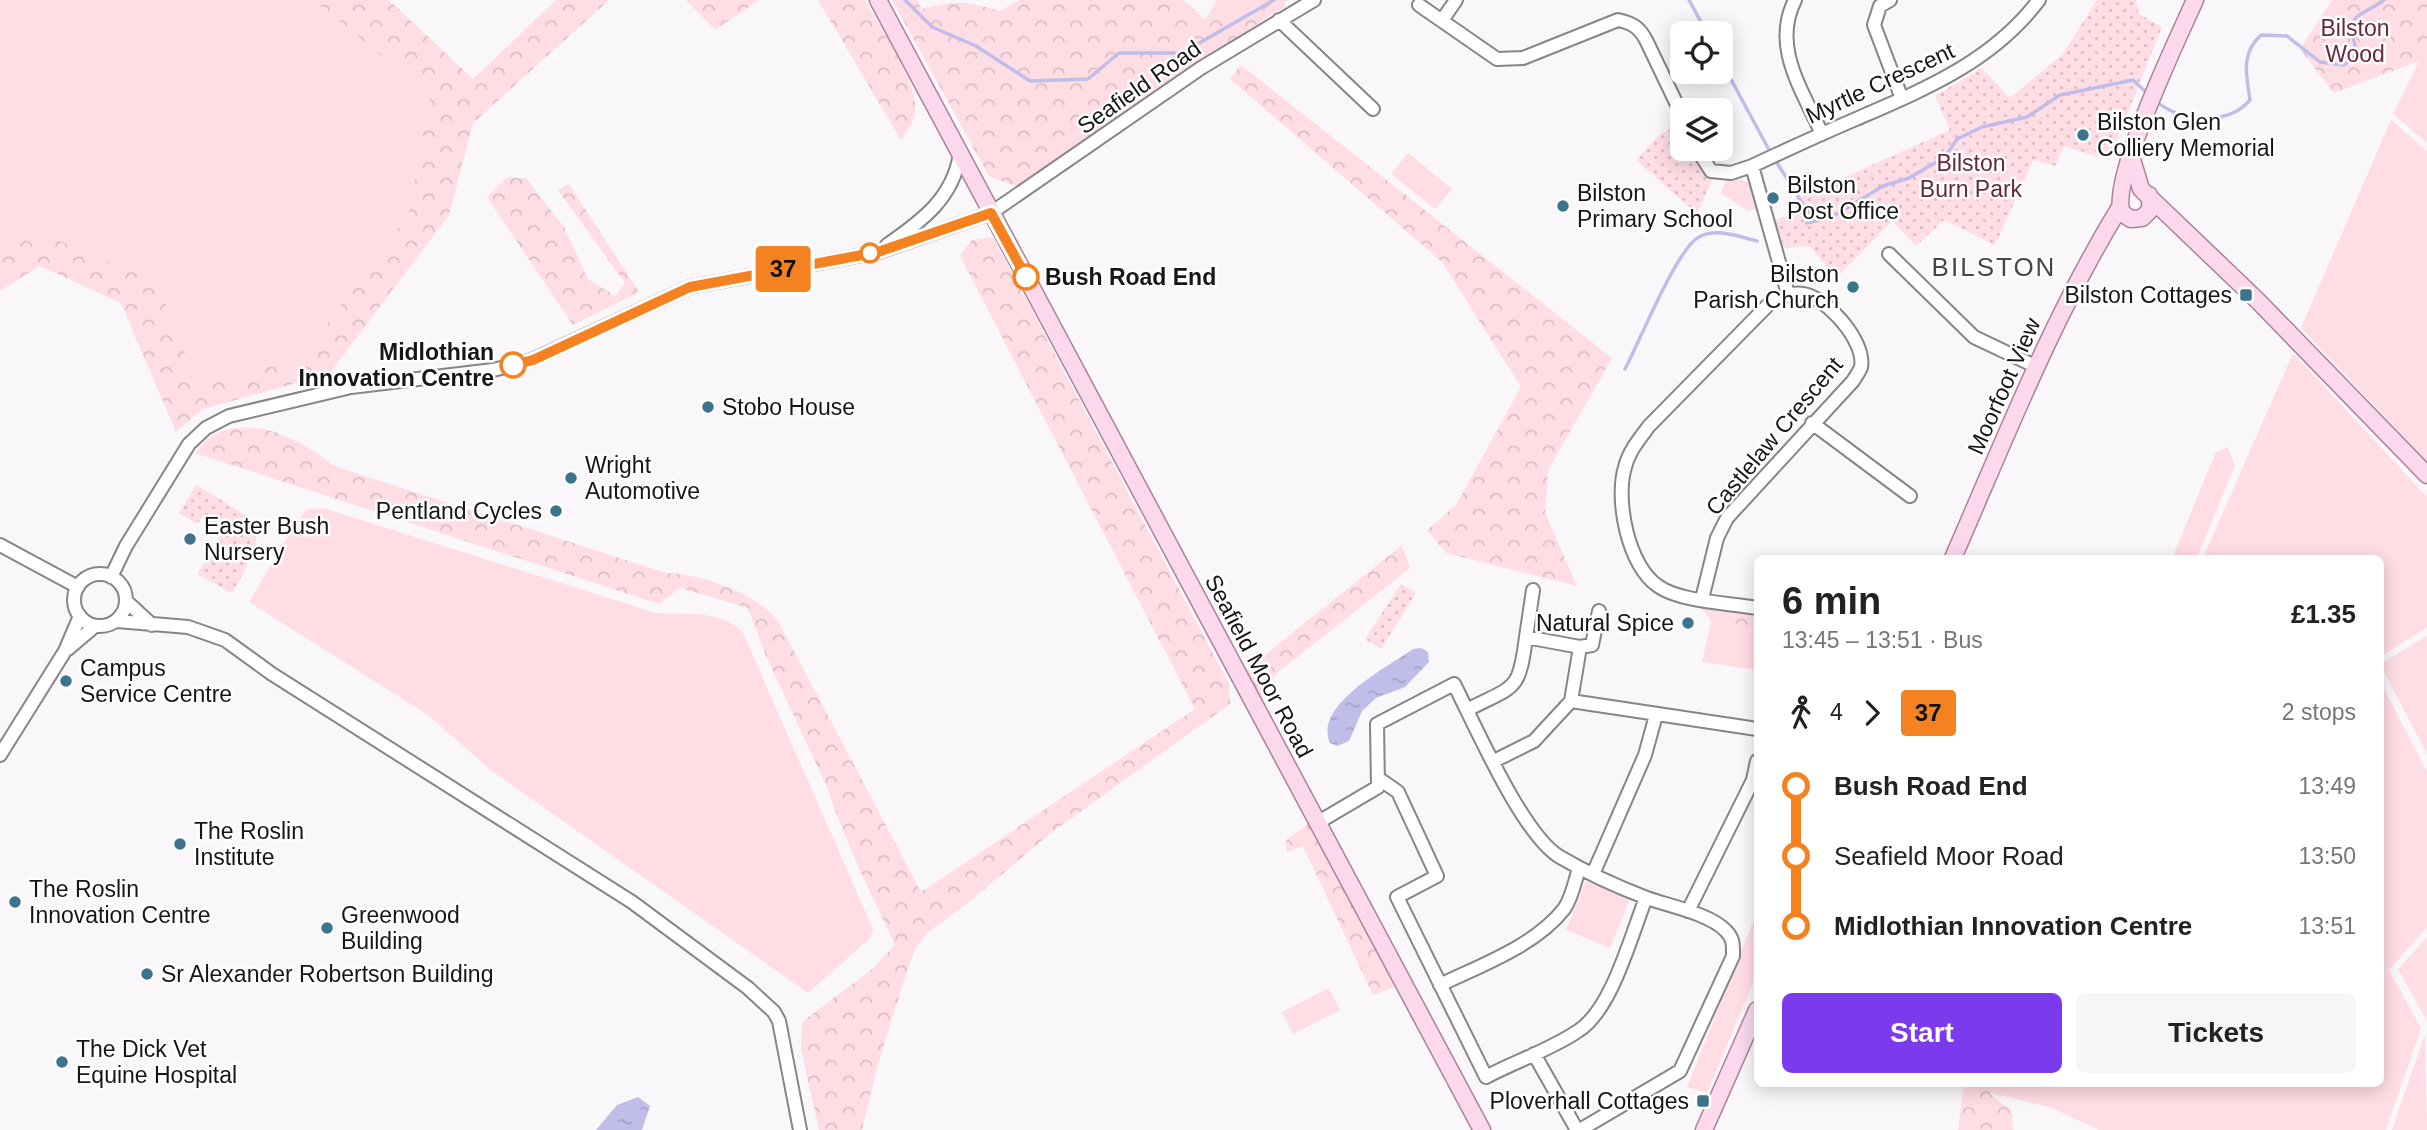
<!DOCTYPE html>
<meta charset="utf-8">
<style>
:root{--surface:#fff;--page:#f6f6f6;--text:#222;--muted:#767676;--accent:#7c3aed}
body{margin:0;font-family:Helvetica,sans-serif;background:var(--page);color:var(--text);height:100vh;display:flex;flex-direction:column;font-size:26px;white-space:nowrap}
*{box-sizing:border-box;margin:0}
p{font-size:23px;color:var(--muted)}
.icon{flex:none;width:38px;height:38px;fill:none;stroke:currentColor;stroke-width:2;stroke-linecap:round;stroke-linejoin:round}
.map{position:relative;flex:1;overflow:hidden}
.drawer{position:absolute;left:1754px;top:555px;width:630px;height:532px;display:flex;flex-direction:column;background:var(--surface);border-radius:10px;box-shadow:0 4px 18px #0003}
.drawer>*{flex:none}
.badge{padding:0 14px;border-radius:5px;font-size:24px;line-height:46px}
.fabs{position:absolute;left:1670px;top:21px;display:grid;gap:14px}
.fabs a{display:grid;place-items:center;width:63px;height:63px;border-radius:10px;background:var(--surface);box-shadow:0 4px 18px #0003;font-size:35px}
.map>.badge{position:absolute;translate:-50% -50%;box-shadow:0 0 0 4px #fff}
.legs{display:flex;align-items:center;gap:10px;height:77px;padding:0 28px;font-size:23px}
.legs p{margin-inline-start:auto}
.overview{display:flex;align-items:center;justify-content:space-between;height:119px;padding:0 28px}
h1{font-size:38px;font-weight:700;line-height:52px}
.action{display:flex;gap:14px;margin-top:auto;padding:14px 28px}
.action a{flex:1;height:80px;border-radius:10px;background:var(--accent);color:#fff;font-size:28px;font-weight:700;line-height:80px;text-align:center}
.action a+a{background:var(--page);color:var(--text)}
ul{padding:0 28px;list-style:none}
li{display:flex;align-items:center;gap:24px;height:70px;font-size:26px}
li i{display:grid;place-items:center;width:10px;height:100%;margin:0 9px;background:currentColor}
li i::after{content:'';width:18px;height:18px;margin:-9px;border:5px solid;border-radius:50%;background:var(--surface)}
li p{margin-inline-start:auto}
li:first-child i{background:linear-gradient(#0000 50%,currentColor 0)}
li:last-child i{background:linear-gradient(currentColor 50%,#0000 0)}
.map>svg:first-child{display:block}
.grass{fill:#ffdde4}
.forest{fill:url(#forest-crowns)}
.park{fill:url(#park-dots)}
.water{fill:url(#water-ripples)}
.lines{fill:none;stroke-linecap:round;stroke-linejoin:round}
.stream{stroke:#c0bde9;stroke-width:3.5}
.minor-casing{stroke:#878587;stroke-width:16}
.major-casing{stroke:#aa8399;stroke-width:19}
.minor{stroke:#fff;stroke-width:12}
.major{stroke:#fbd8ec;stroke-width:16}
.line-1-casing{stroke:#fff;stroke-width:16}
.line-1{stroke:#f58220;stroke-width:10}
.poi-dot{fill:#3c748e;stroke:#fff;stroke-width:2.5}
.stop-1-dot{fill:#fff;stroke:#f58220;stroke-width:3.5}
.labels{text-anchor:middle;stroke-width:5;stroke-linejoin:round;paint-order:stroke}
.park-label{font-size:23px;fill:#66283c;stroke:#fff}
.street-label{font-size:23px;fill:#171617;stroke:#fff}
.poi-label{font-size:23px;fill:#171617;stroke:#fff;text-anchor:start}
.stop-label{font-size:23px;font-weight:bold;fill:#171617;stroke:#fff;text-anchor:start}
.quarter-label{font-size:26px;letter-spacing:2px;fill:#484648;stroke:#fff}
</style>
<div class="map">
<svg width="2427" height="1130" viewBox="0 0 2427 1130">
<defs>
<pattern id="forest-crowns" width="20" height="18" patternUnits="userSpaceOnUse" patternTransform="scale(1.75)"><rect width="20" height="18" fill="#ffdde4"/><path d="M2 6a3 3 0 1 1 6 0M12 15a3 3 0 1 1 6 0" fill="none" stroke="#dabdc3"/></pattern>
<pattern id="park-dots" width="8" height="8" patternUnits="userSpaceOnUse" patternTransform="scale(1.75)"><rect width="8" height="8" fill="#ffdde4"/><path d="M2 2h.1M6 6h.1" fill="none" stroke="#dabdc3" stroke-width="1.8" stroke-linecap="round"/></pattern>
<pattern id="water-ripples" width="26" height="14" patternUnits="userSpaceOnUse" patternTransform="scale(1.75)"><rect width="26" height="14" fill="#c0bde9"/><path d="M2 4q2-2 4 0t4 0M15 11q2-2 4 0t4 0" fill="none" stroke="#a4a2c7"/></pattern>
</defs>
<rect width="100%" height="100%" fill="#f9f7f9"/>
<!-- grass -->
<path class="grass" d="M0,0H313L430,95L409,213L301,359L197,383L157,281L29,228L0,241Z
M1217,0H1288L1284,3L1286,7L1275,12L1269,5L1205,20Z
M2427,52V143L2393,114L2421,57Z
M2391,120L2427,151V461L2301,328Z
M1408,153L1452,189L1435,209L1391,174Z
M1736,178L1750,183L1758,208L1748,211L1721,193L1726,181Z
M2293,353L2427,497V627L2380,657V558H2203Z
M2227,447L2235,465L2197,558H2172L2216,452Z
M323,508L656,613C688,615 716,609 742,631L873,929L870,938L808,993L492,771L428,715L249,602L297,522L306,510Z
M1711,621L1757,627V670L1702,662Z
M2427,636V754L2380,664Z
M2380,681L2427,772V927L2389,970L2421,1028L2386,1130H2099L2050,1107L1986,1092L1989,1083H2380Z
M1586,881L1630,899L1610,948L1566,930Z
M1757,912V974L1707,1093L1687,1087Z
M2427,937V1021L2398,969Z
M1329,988L1340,1010L1293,1034L1282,1012Z
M2425,1034L2427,1130H2392Z"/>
<!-- forest -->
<path class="forest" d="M313,0H389L473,79L556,0H609L473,123L449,215L329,374L203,409L176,432L121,303L40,266L0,291V241L29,228L157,281L197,383L301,359L409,213L430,95Z
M686,0H759L715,30Z
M818,0H865C878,25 919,84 915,111C914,122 907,131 901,140Z
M892,0H917L922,9C957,0 965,1 1000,11L1020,0H1183L1205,19L1269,5L1275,12L1018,187L989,176Z
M2332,0H2427V58L2334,93L2300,49Z
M1241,65L1612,358L1548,470L1545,513L1577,586L1446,553L1427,530L1456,505L1521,387L1442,262L1230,79Z
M506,178H526L564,227L588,279L615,296L625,283L558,190L569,184L639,292L573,325L487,197Z
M993,237L1229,684L1230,704L1051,833L964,906L928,932L915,949L906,974L878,1064L862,1130H819L801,1049L802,1022L871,970L895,945C871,893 845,842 827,787L766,656L748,608L680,588L659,604L195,453C201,447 208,437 215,434C256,415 302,440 334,466L666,573C698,573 759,594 778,621L921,892L1195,709L960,256L972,240Z
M1402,545L1410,568L1277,673L1262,699L1246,670Z
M1698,604L1757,612V627L1711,621Z
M1308,824L1313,834L1397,986L1373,995L1303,846L1287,852L1285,841Z
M1964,1083H1992L1990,1094L2012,1111L2013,1130H1958Z"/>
<!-- park -->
<path class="park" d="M2097,0H2136L2139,14L2162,27L2109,160L2064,146L2055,166L2033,160L1995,245L1944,220L1916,246L1892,221L1836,278L1810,246L1784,248L1775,221L1796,211L1794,200L1950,130L1935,96L1982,68L2010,98L2063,54Z
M1678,124L1682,133V149H1688L1693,160L1713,178L1697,214L1636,160L1658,136Z
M196,485C264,527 273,519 232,593L197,574L224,530L203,516L197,524L179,513Z
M1401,584L1416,593L1381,649L1365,639Z"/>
<!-- water -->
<path class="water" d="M1421,648L1428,652L1429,662L1405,687L1376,698L1362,711L1349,741L1337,746L1330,743C1313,705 1388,667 1413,649Z
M638,1097L650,1106L642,1130H596L617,1105Z"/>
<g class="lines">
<!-- stream -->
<path class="stream" d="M905,0L932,27L976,46L1030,81L1088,79L1119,53H1182L1274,0
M1689,0L1707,33
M1720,59L1768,148
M2156,101C2181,123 2228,126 2250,100C2246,74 2241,53 2261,35L2287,36L2320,62L2344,65L2357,54C2346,12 2354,21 2384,0
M1777,163L1806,209L1819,219
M1807,223L1832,217L1883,186L1909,178L1945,157L1957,139L1982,127L2027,117L2060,95L2133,80L2148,94
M1625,369C1639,343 1677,248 1699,237C1716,227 1740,237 1757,241"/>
<!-- minor casing -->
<g class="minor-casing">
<path id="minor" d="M1795,0C1771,47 1803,91 1822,134
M1890,0L1880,6L1874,25L1902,99
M1419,5L1497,59L1523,58L1618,20C1632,23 1639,27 1646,40L1682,115
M1443,19L1456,0
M1279,20L1373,109
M1697,149L1711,171L1731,173L1752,166C1786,150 1821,134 1856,119C1925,89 1992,62 2039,0
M1752,166L1788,294
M887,245C922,221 953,198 960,154
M1889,254L1974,337L2035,366
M1812,423L1910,496
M0,545L78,587
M74 600a26 26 0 1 1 52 0a26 26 0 1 1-52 0Z
M111,577L126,546L189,444L206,428L229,416L351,387L493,370L532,360L690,287L879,252L991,213L1201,68L1314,0
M1702,599L1717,538L1727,518L1853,381C1855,377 1860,371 1861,367C1866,341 1826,297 1803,294C1791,292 1781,298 1771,302L1649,426C1640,438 1629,451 1625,467C1615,500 1628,566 1658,586C1680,602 1730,603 1757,608
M126,601L152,625
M117,621L188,627L225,640L272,674L632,902L748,988L774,1012L779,1021L800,1130
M1526,637L1533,590
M1580,647L1592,645L1599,611
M68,649L95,626
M1571,701L1757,729
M1467,710C1515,685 1519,693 1526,637L1580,647L1571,701L1534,741L1494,761
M0,755L65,651L80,616
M1378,778L1398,792L1437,876L1397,897L1486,1077C1516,1061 1550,1050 1578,1031C1612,1010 1631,935 1646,898
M1317,823L1378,787L1377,724L1454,684C1475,725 1523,836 1560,857C1587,873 1618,887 1647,898C1669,906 1711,914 1726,931C1734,939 1733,946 1733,956L1680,1071L1580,1130
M1593,874L1645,755L1656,715
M1688,911L1753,780L1757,761
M1440,985C1481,965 1535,946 1564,909C1572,898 1575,881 1579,868
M1534,1054L1577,1130"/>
</g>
<!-- major casing -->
<g class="major-casing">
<path id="major" d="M878,0L1482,1130
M2131,156L2141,189L2258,301L2427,475
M2149,195L2151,209L2142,218L2131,219L2122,213C2109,181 2179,36 2195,0
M1953,558C2005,439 2052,318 2120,207
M1704,1130L1757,1010"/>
</g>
<!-- minor -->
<use href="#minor" class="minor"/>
<!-- major -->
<use href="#major" class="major"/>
</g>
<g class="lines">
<!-- line-1 casing -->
<g class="line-1-casing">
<path id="line-1" d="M513,365L533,360L690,287L878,252L991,213L1026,277"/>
</g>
<!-- line-1 -->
<use href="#line-1" class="line-1"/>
</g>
<!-- markers -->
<g class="poi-dot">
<circle cx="2083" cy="135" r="7"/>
<circle cx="1773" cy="198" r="7"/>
<circle cx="1563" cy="206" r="7"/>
<circle cx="1853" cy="287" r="7"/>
<rect x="2239" y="288" width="14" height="14" rx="3.5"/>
<circle cx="708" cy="407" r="7"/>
<circle cx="571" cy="478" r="7"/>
<circle cx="556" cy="511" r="7"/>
<circle cx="190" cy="539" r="7"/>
<circle cx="1688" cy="623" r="7"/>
<circle cx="66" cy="681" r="7"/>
<circle cx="180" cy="844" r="7"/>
<circle cx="15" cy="902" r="7"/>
<circle cx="327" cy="928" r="7"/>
<circle cx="147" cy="974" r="7"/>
<circle cx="62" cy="1062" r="7"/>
<rect x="1696" y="1094" width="14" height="14" rx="3.5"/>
</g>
<g class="stop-1-dot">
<circle cx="870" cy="253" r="9"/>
<circle cx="1026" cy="277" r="12"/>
<circle cx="513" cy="365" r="12"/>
</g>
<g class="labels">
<!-- park labels -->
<g class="park-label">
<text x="2355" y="36">Bilston<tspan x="2355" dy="26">Wood</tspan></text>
<text x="1971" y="171">Bilston<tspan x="1971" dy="26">Burn Park</tspan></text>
</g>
<!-- street labels -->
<g class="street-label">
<text transform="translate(1880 83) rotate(-25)" y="8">Myrtle Crescent</text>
<text transform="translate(1139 87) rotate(-35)" y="8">Seafield Road</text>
<text transform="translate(2004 386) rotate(-66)" y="8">Moorfoot View</text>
<text transform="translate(1774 436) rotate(-50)" y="8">Castlelaw Crescent</text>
<text transform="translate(1259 666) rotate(62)" y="8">Seafield Moor Road</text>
</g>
<!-- poi labels -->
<g class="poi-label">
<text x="2097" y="130">Bilston Glen<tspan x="2097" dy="26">Colliery Memorial</tspan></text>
<text x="1787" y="193">Bilston<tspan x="1787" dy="26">Post Office</tspan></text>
<text x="1577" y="201">Bilston<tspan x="1577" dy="26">Primary School</tspan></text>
<text x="1839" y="282" text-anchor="end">Bilston<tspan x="1839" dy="26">Parish Church</tspan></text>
<text x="2232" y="303" text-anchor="end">Bilston Cottages</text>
<text x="722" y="415">Stobo House</text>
<text x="585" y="473">Wright<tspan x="585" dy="26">Automotive</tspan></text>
<text x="542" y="519" text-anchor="end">Pentland Cycles</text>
<text x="204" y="534">Easter Bush<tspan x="204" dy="26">Nursery</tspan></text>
<text x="1674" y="631" text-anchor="end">Natural Spice</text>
<text x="80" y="676">Campus<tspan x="80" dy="26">Service Centre</tspan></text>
<text x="194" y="839">The Roslin<tspan x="194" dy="26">Institute</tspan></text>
<text x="29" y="897">The Roslin<tspan x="29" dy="26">Innovation Centre</tspan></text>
<text x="341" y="923">Greenwood<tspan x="341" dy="26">Building</tspan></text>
<text x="161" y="982">Sr Alexander Robertson Building</text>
<text x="76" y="1057">The Dick Vet<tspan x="76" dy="26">Equine Hospital</tspan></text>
<text x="1689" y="1109" text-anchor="end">Ploverhall Cottages</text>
</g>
<!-- stop labels -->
<g class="stop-label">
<text x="1045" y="285">Bush Road End</text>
<text x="494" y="360" text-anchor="end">Midlothian<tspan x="494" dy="26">Innovation Centre</tspan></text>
</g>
<!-- quarter labels -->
<g class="quarter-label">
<text x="1994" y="276">BILSTON</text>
</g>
</g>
</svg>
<div class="fabs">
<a><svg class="icon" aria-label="locate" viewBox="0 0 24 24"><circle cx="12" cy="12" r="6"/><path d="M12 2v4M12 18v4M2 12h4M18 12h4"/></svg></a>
<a><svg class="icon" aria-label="layers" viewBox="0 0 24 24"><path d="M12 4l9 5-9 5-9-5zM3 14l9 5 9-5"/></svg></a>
</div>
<b class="badge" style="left:783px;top:269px;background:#f58220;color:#111">37</b>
<section class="drawer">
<div class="overview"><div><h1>6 min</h1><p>13:45 – 13:51 · Bus</p></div><b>£1.35</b></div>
<div class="legs"><svg class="icon" aria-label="walk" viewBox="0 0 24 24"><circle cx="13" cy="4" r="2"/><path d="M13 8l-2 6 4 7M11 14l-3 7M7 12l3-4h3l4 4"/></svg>4<svg class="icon" aria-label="forward" viewBox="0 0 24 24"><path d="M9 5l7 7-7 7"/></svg><b class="badge" style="background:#f58220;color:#111">37</b><p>2 stops</p></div>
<ul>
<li><i style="color:#f58220"></i><b>Bush Road End</b><p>13:49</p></li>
<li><i style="color:#f58220"></i><span>Seafield Moor Road</span><p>13:50</p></li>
<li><i style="color:#f58220"></i><b>Midlothian Innovation Centre</b><p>13:51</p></li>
</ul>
<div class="action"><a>Start</a><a>Tickets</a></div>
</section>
</div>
